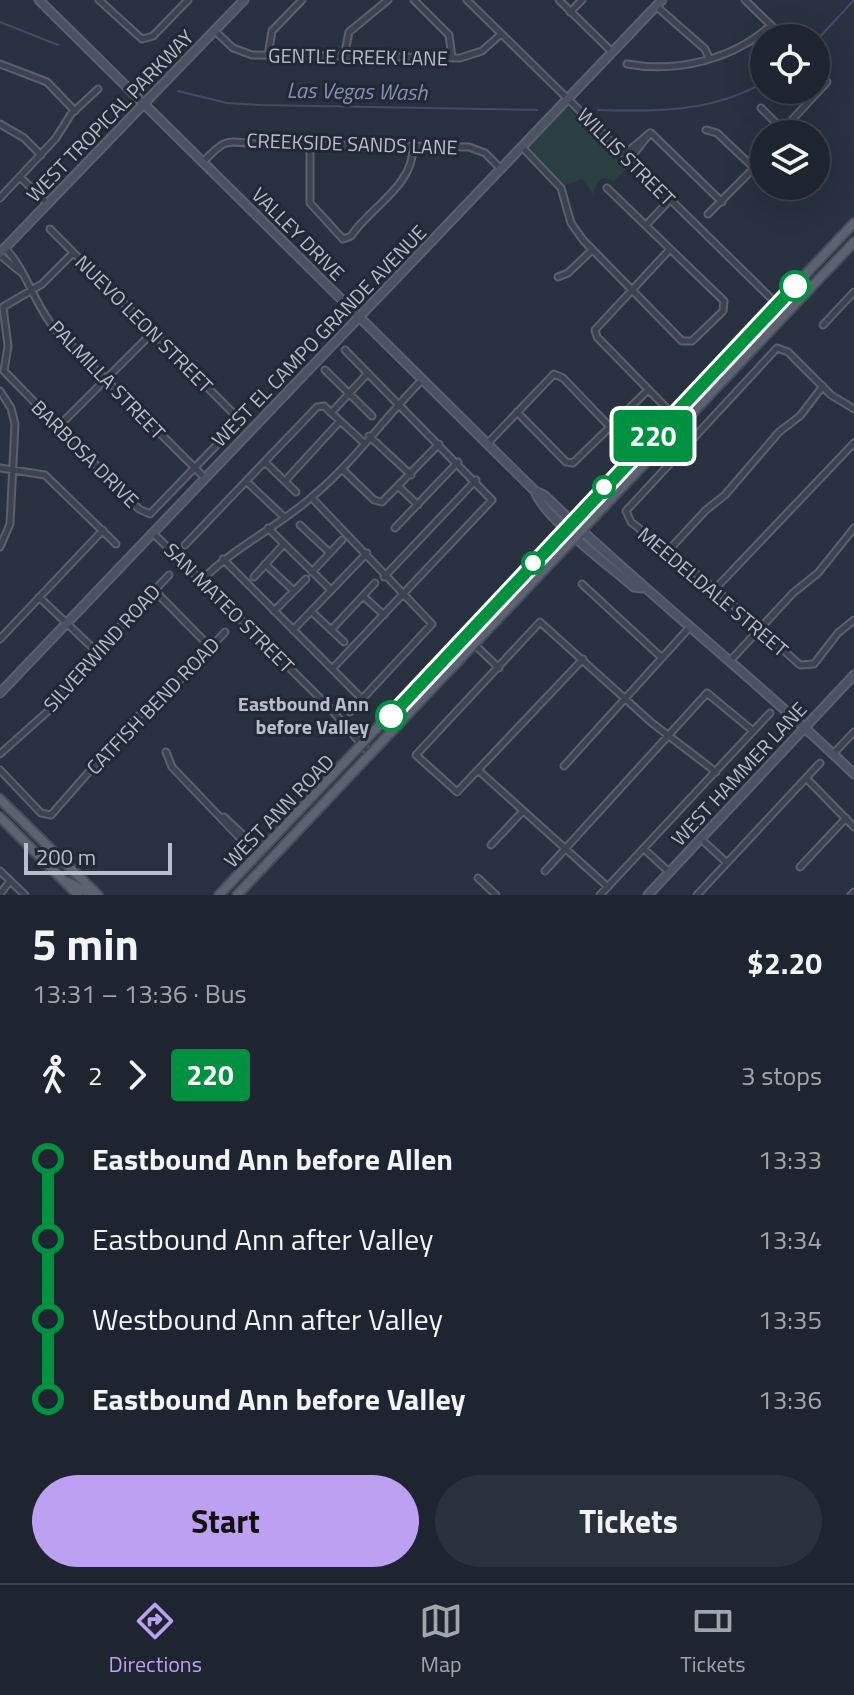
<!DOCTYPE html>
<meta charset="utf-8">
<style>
:root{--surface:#1e2530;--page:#2b313c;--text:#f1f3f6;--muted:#a1a5ab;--line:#3c424c;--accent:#bca0f2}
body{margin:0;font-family:"Titillium Web",sans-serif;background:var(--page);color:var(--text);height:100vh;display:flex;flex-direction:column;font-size:30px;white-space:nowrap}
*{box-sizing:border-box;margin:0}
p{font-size:26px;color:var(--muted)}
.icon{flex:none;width:44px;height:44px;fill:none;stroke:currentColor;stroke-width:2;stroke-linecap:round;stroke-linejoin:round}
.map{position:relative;height:895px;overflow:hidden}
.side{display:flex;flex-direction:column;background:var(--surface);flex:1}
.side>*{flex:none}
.badge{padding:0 16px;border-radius:6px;font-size:28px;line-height:52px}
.controls{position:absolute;left:750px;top:24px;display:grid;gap:16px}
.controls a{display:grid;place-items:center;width:80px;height:80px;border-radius:50%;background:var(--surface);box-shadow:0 8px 32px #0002,0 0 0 2px var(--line);font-size:40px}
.scale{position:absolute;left:24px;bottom:20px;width:148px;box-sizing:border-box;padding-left:8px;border:4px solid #b9bfca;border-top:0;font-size:22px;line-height:28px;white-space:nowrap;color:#b9bfca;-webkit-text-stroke:6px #212836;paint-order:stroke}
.map>.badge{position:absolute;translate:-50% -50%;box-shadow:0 0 0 4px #fff}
.legs{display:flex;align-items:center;gap:12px;height:88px;padding:0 32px;font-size:26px}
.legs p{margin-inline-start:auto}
.overview{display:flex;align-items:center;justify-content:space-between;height:136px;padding:0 32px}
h1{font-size:44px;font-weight:700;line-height:60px}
.button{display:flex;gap:16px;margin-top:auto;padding:16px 32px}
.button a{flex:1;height:92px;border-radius:48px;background:var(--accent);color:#111;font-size:32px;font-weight:700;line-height:92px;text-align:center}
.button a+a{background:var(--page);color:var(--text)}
ul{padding:0 32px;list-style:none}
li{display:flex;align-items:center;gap:28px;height:80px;font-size:30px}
li i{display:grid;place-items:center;width:12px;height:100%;margin:0 10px;background:currentColor}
li i::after{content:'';width:20px;height:20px;margin:-10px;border:6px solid;border-radius:50%;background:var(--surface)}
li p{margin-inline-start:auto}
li:first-child i{background:linear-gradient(#0000 50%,currentColor 0)}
li:last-child i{background:linear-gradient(currentColor 50%,#0000 0)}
.tabs{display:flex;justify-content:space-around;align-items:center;height:112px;border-top:2px solid var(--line);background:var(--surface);font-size:22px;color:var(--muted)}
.tabs a{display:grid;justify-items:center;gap:4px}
.tabs .active{color:var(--accent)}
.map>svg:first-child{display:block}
.green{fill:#2b3f42}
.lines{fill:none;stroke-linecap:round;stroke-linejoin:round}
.stream{stroke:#404d68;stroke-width:2}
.street-casing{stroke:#5a616d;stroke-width:9}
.secondary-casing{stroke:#5a616d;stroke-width:11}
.primary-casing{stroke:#464c59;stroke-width:12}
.street{stroke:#3c4350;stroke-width:5}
.secondary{stroke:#4b5263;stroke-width:7}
.primary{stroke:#5b6270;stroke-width:8}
.line-1-casing{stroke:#fff;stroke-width:18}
.line-1{stroke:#009140;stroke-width:12}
.stop-1-dot{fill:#fff;stroke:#009140;stroke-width:4}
.labels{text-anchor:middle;stroke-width:6;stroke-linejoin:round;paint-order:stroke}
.street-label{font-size:20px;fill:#b9bfca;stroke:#212836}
.stop-label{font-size:20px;font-weight:bold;fill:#b9bfca;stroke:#212836;text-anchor:end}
.water-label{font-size:22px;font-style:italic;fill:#8393af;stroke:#212836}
</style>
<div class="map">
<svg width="854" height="895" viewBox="0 0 854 895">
<rect width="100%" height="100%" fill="#283140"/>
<!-- green -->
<path class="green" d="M567,107L627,168L614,181L604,178L597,182L593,194L582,179L564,186L529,147Z"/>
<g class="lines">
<!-- stream -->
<path class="stream" d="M0,22L58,45
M816,41L854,0
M178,91L227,103L260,105L537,110
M598,110C656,112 713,112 764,82"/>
<!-- street casing -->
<g class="street-casing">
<path id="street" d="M99,0L142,39L153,36L188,0
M414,0L449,35L452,58
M467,0L786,313
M559,0L612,52
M745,0L784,38
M656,6L705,49L709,58
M570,12L582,0
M214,30L233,48L252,55L460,58L482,51L501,34
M268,55L272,31L302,0
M344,57L349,32L388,0
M0,64L47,82L75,111
M627,64C676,73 733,60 771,25
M761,108L782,129
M0,124L24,138L41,155
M706,130L717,133L754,168
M651,133L722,202
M779,134L827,82
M310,145V203L343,239L351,236C371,206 414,186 413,146
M522,147L561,188L571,223L583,240L682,341H692L723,311L724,301L607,188
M624,155L650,133
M629,160L650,133
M203,162C226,138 225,141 256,144L469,147L485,153L501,169
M20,177L48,204
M0,198L56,138L71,114L98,89
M708,214L764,158
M646,225L670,200
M50,229L237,417L234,427L150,514L139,509L4,371L8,346L3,307L42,284L73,253
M5,248C27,271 34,304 55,329L205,478
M670,249L595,330L597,337L682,424
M0,255L22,273
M558,277L568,273L592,250
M823,325L854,292
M325,370L372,416
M0,391L11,408L15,424L10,524L0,547
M854,409L831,395L788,352L777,348L626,511L631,522L713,587L800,665L814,664L838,633L854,620
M517,412L566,462L573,463L648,390
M331,413L368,373
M58,427L153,332
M369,436L411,475
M487,444L554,374L563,378L611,428
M265,462L296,492
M0,468L45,475L116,544
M342,469L374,500L382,502L439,444
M246,481L285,518
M285,481L340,421
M399,487L418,505
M312,498L432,624L350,712
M300,525L330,553
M268,528L331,590
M395,528L458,462
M153,533L329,707L370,754
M185,545L317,407L324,406L364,443
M667,552L706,510L725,495L779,432L800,416L823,386
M223,559L363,700
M265,564L294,591
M312,572L342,540
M254,577L283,545
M384,577L476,480
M201,581C235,546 277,528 313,496C354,462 385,417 422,380
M582,584L662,658
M715,589L854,443
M154,590L211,648
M363,596L384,615
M39,597L96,651
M274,611L306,579
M311,611L344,642
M293,630L367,553
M331,630L375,583
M0,639L103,530
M474,644L499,668
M583,659L457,792L416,755L540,622L652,723L716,772
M730,661L793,593L818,573L854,528
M332,669L492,500L345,350
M166,752L172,767L257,856
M0,754L56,704L76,673L169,575
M833,754L854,732
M564,766L689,628
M0,770L41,813L51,815L138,716L179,681L225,632
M478,770L608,887
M806,778L854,827
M224,817L260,851
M700,838L727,863
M491,845L523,811
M644,849L669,872
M800,867L846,818
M0,871L25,895
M545,871L707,693L753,731
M478,878L496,895
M0,894L10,881
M600,895L770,713
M697,895L820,763
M851,895L854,892"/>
</g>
<!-- secondary casing -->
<g class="secondary-casing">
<path id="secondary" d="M39,0L535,491L544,495C644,592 754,677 854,774
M0,253L244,0
M535,491C543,517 611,567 634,587L642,588
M0,693L662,0
M648,895L854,675"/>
</g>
<!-- primary casing -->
<g class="primary-casing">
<path id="primary" d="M474,643L473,638L490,618L488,613
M0,799L98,895
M0,817L78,895
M68,882L87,892L93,890
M219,895L854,223
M237,895L854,242"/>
</g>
<!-- street -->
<use href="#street" class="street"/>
<!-- secondary -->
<use href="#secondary" class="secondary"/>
<!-- primary -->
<use href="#primary" class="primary"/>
</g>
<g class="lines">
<!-- line-1 casing -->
<g class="line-1-casing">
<path id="line-1" d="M391,716L795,286"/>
</g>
<!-- line-1 -->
<use href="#line-1" class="line-1"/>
</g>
<!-- markers -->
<g class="stop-1-dot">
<circle cx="795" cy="286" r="14"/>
<circle cx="604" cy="487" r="10"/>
<circle cx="533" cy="563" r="10"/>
<circle cx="391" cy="716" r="14"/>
</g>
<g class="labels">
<!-- street labels -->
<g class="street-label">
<text transform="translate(358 57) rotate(1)" y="7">GENTLE CREEK LANE</text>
<text transform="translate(110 116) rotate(-46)" y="7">WEST TROPICAL PARKWAY</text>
<text transform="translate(352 144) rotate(2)" y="7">CREEKSIDE SANDS LANE</text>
<text transform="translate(626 157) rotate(45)" y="7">WILLIS STREET</text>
<text transform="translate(298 234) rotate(45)" y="7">VALLEY DRIVE</text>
<text transform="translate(144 324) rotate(45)" y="7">NUEVO LEON STREET</text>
<text transform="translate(319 336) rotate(-46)" y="7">WEST EL CAMPO GRANDE AVENUE</text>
<text transform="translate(107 380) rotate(46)" y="7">PALMILLA STREET</text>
<text transform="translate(85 454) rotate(45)" y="7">BARBOSA DRIVE</text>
<text transform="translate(713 592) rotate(40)" y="7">MEEDELDALE STREET</text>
<text transform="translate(229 608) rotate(45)" y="7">SAN MATEO STREET</text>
<text transform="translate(102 648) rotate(-48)" y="7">SILVERWIND ROAD</text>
<text transform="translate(153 706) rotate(-46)" y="7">CATFISH BEND ROAD</text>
<text transform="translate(739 774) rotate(-47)" y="7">WEST HAMMER LANE</text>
<text transform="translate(279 811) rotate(-46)" y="7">WEST ANN ROAD</text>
</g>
<!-- stop labels -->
<g class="stop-label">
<text x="369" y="711">Eastbound Ann<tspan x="369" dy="23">before Valley</tspan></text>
</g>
<!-- water labels -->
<g class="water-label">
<text transform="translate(357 91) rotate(1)" y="8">Las Vegas Wash</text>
</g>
</g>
</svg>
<div class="controls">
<a><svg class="icon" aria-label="locate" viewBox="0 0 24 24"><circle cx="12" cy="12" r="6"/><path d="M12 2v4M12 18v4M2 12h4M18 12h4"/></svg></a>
<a><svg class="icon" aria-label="layers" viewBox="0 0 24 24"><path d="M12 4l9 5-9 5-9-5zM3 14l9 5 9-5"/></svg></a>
</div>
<div class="scale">200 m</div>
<b class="badge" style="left:653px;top:436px;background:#009140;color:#fff">220</b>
</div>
<section class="side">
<div class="overview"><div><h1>5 min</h1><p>13:31 – 13:36 · Bus</p></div><b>$2.20</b></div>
<div class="legs"><svg class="icon" aria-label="walk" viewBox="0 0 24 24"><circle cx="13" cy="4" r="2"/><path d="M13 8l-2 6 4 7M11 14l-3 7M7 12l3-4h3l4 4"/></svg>2<svg class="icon" aria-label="forward" viewBox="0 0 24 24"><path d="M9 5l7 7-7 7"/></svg><b class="badge" style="background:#009140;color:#fff">220</b><p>3 stops</p></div>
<ul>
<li><i style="color:#009140"></i><b>Eastbound Ann before Allen</b><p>13:33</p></li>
<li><i style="color:#009140"></i><span>Eastbound Ann after Valley</span><p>13:34</p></li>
<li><i style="color:#009140"></i><span>Westbound Ann after Valley</span><p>13:35</p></li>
<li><i style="color:#009140"></i><b>Eastbound Ann before Valley</b><p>13:36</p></li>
</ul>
<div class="button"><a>Start</a><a>Tickets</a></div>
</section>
<nav class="tabs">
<a class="active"><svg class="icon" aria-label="directions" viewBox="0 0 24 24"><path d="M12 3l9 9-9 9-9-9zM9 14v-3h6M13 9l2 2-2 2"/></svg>Directions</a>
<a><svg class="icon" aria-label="map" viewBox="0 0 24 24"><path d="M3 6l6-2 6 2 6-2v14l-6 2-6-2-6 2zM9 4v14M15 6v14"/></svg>Map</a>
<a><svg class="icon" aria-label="tickets" viewBox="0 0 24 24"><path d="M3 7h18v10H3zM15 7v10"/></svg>Tickets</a>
</nav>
